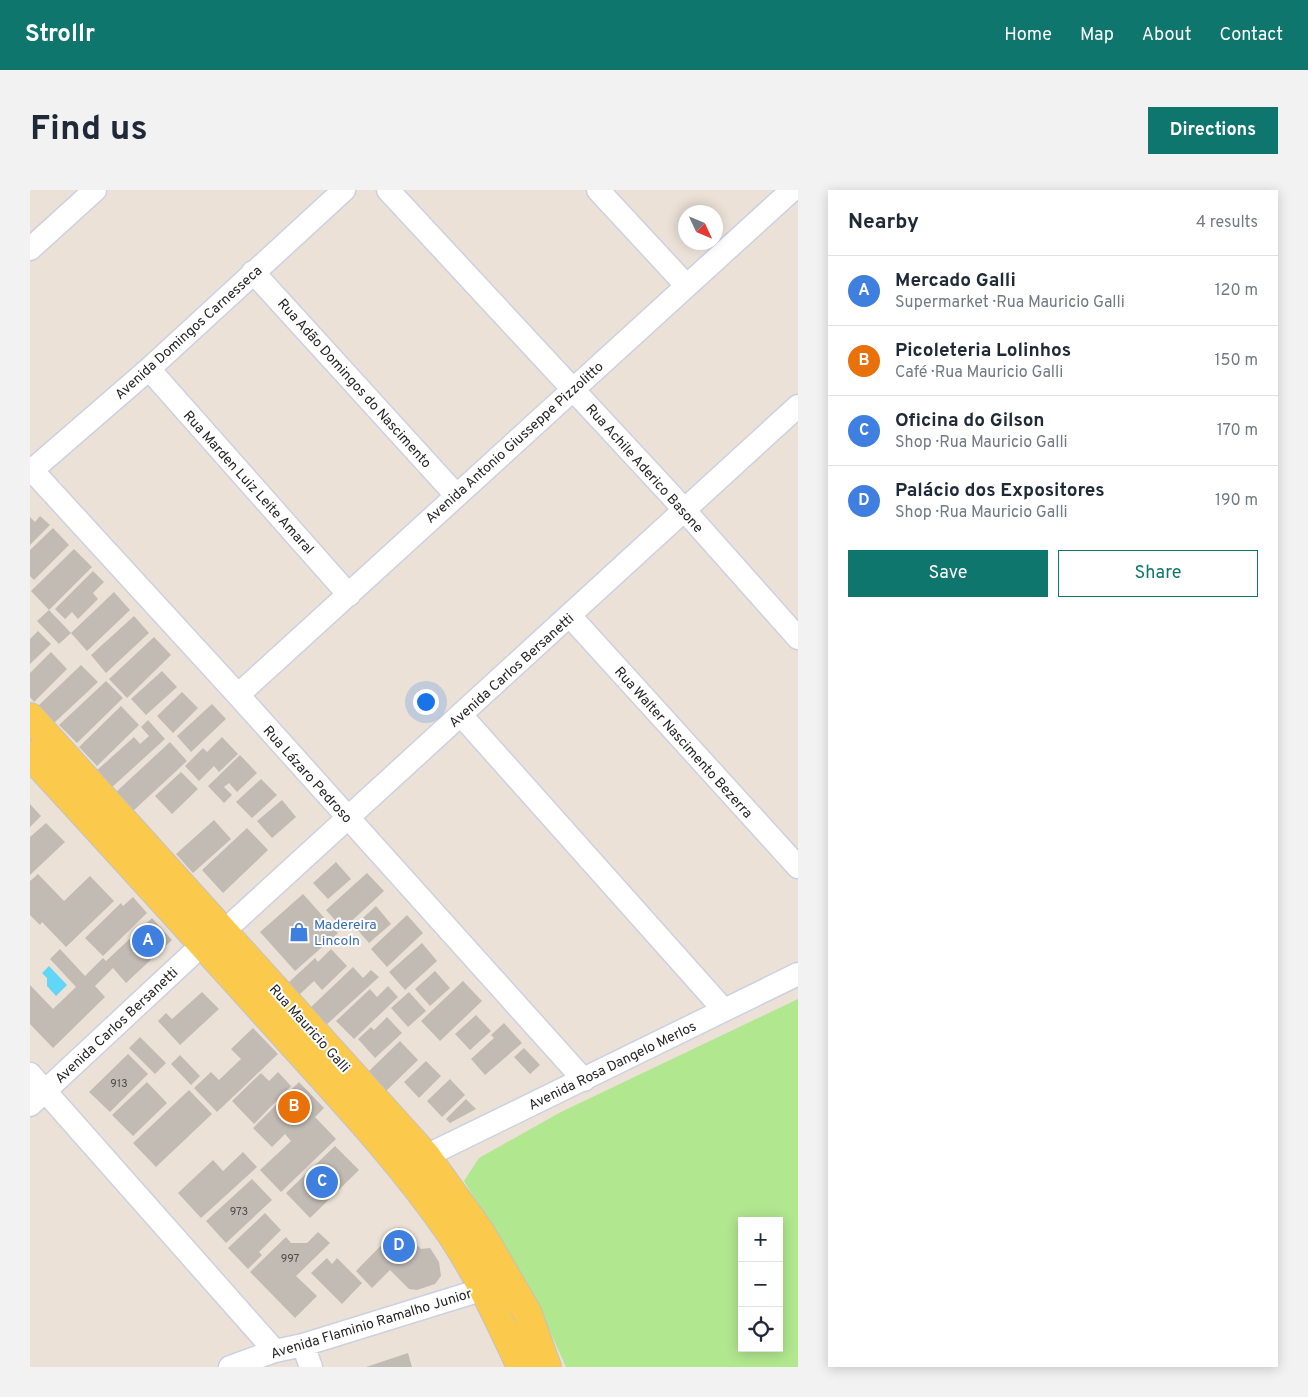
<!DOCTYPE html>
<meta charset="utf-8">
<style>
body{margin:0;font-family:Overpass,sans-serif;background:#f2f2f3;color:#1f2937}
.controls{position:absolute;right:15px;bottom:15px;display:grid;overflow:hidden;border-radius:0px;box-shadow:0 2px 12px #0003}
.controls button{width:45px;height:45px;display:grid;place-items:center;padding:0;border:0;border-bottom:1px solid #e0e1e3;background:#fff;color:#1f2937;font:25px sans-serif}
.compass{position:absolute;left:648px;top:15px;width:45px;height:45px;border-radius:50%;background:#fff;box-shadow:0 2px 12px #0003;rotate:134deg}
.you{position:absolute;left:395px;top:511px;width:18px;height:18px;margin:-12px;border:4px solid #fff;border-radius:50%;background:#1a73e8;box-shadow:0 0 0 8px #1a73e833}
.badge{display:grid;place-items:center;width:32px;height:32px;border-radius:50%;background:#0f766e;color:#fff;font-size:16px;font-weight:700}
.pin{position:absolute;translate:-50% -50%;border:2px solid #fff;box-shadow:0 1px 5px #0006}
.list{margin:0;padding:0;list-style:none}
h2{display:flex;justify-content:space-between;align-items:center;height:65px;margin:0;padding:0 20px;font-size:21px}
h2 small{font-size:16px;font-weight:400;color:#747a83}
.list li{display:grid;grid-template-columns:32px 1fr auto;gap:15px;align-items:center;box-sizing:border-box;height:70px;padding:0 20px;border-top:1px solid #e0e1e3}
.list b{display:block;font-size:19px;white-space:nowrap}
.list p{margin:0;font-size:16px;white-space:nowrap;color:#747a83}
.list em{font-size:16px;font-style:normal;color:#747a83}
.actions{display:flex;gap:10px;padding:15px 20px}
.actions a{flex:1;padding:11px 0;border:1px solid #0f766e;border-radius:0px;text-align:center;font-size:18px;color:#0f766e}
.actions .main{background:#0f766e;color:#fff}
.icon{flex:none;width:28px;height:28px;fill:none;stroke:currentColor;stroke-width:2;stroke-linecap:round;stroke-linejoin:round}
.map{position:relative;flex:none;width:768px;height:1177px;overflow:hidden;border-radius:0px}
header{display:flex;align-items:center;gap:30px;box-sizing:border-box;height:70px;padding:0 25px;background:#0f766e;color:#fff}
header strong{font-size:24px}
nav{display:flex;gap:28px;margin-inline-start:auto;font-size:18px}
.intro{display:flex;align-items:center;justify-content:space-between;box-sizing:border-box;height:120px;padding:0 30px}
h1{margin:0;font-size:35px}
.button{padding:12px 22px;border-radius:0px;background:#0f766e;color:#fff;font-size:18px;font-weight:700}
main{display:flex;gap:30px;padding:0 30px}
aside{flex:1;background:#fff;border-radius:0px;box-shadow:0 2px 12px #0003}
.map>svg:first-child{display:block}
</style>
<header>
<strong>Strollr</strong>
<nav><a>Home</a><a>Map</a><a>About</a><a>Contact</a></nav>
</header>
<div class="intro"><h1>Find us</h1><a class="button">Directions</a></div>
<main>
<div class="map">
<svg width="768" height="1177" viewBox="0 0 768 1177">
<rect width="100%" height="100%" fill="#ebe1d7"/>
<!-- green -->
<path fill="#b1e78e" fill-rule="evenodd" d="M768,809V1177H536L504,1106L434,991L449,968L531,922ZM712,1031H749V1158H712Z"/>
<!-- water -->
<path fill="#60d7f7" d="M19,776L37,795L26,806L17,796V788L12,783Z"/>
<!-- building -->
<path fill="#c2bbb4" d="M10,326L20,335L0,355V327L5,332Z
M23,338L39,355L4,390L0,386V360Z
M44,359L62,377L19,420L1,401Z
M63,381L74,392L63,403L68,409L48,429L42,422L35,429L25,419Z
M84,402L100,420L57,461L41,443Z
M19,420L41,443L29,454L7,431Z
M104,426L119,443L76,483L61,465Z
M8,441L21,454L0,474V449Z
M124,447L141,465L97,508L79,489Z
M21,462L37,479L4,512L0,507V483Z
M51,475L68,492L24,533L8,516Z
M132,481L147,497L116,525L101,509Z
M76,491L93,508L47,553L29,535Z
M152,502L168,518L143,543L127,526Z
M182,514L196,529L161,562L147,546Z
M91,516L109,535L67,576L49,557Z
M118,530L135,549L80,599L65,582L104,547L110,554L119,546L111,537Z
M192,547L208,564L189,582L184,576L169,591L155,576L173,558L177,562Z
M140,552L157,571L103,621L86,602Z
M210,565L227,583L207,602L199,593L194,597L202,605L194,613L178,596Z
M151,582L168,599L142,624L125,606Z
M231,589L247,605L222,628L206,612Z
M252,610L266,627L242,648L227,631Z
M0,614L11,626L0,637Z
M184,630L201,649L163,683L146,664Z
M16,633L35,652L0,685V647Z
M217,638L238,660L193,703L172,680Z
M306,672L321,689L298,709L283,693Z
M337,683L354,701L313,739L296,720Z
M8,684L34,711L60,686L84,711L36,757L12,732L10,735L0,725V691Z
M273,704L308,743L265,781L230,742Z
M103,707L117,723L73,766L55,748L91,713L93,716Z
M346,716L361,734L339,753L324,736Z
M377,725L393,743L357,777L341,759Z
M122,728L142,750L96,793L83,778L65,796L75,807L23,858L0,834V795L23,819L46,797L20,769L30,759L55,786L73,768L76,771Z
M392,753L407,771L375,800L359,782Z
M301,759L317,776L292,800L284,791L269,805L258,793L285,768L288,772Z
M323,777L333,788L341,780L349,787L295,836L279,819Z
M405,781L420,798L400,816L385,799Z
M433,791L452,811L410,851L391,831Z
M358,796L368,807L324,849L306,831L340,799L347,807Z
M172,802L189,819L150,855L128,831L136,823L142,829Z
M379,802L396,821L378,837L361,818Z
M446,825L461,841L440,860L425,844Z
M357,827L372,843L345,868L328,849L341,837L344,840Z
M474,833L492,853L455,885L441,869L464,848L461,845Z
M223,838L248,864L187,922L164,898L181,882L189,890L211,869L201,859Z
M110,847L136,873L125,884L99,858Z
M370,851L388,870L356,901L338,882Z
M494,858L510,875L500,884L484,867Z
M98,864L118,884L80,922L59,902Z
M150,865L170,886L161,895L141,874Z
M396,871L411,886L389,908L374,892Z
M248,882L261,896L224,934L202,911L231,883L239,891Z
M420,889L435,905L412,927L397,911Z
M117,892L137,913L103,946L82,925Z
M269,892L294,918L285,927L306,949L251,1002L230,980L261,951L255,944L242,957L223,938Z
M159,900L182,924L126,977L103,953Z
M436,909L446,919L420,933L416,929Z
M305,956L329,980L280,1028L256,1003Z
M213,962L227,977L171,1028L148,1003L183,970L193,981Z
M222,989L242,1010L196,1053L176,1031Z
M235,1023L251,1040L229,1062L232,1065L218,1079L198,1058Z
M369,1037L391,1059L400,1058L409,1072L411,1086L405,1094L387,1100L379,1099L360,1080L342,1098L326,1081Z
M288,1042L300,1053L266,1086L287,1106L265,1128L220,1082L256,1047L261,1053H277Z
M297,1068L302,1074L307,1068L332,1093L312,1114L281,1083Z
M378,1163L382,1177H336Z"/>
<g fill="none" stroke-linecap="round" stroke-linejoin="round">
<defs>
<path id="minor" d="M358,0L640,304L768,448
M568,0L656,95
M0,59L65,0
M223,82L426,305
M119,179L319,405
M0,278L208,505L554,890
M0,282L119,179L314,0
M540,426L768,677
M208,505L762,0
M431,525L694,820
M193,742L768,216
M0,884L245,1161
M0,915L173,754
M396,966L768,784
M273,1155L281,1177
M200,1177L245,1161L273,1155L454,1099"/>
<path id="primary" d="M0,527L396,966L451,1043L497,1122L517,1177
M0,565C86,659 171,752 256,847C313,910 372,973 421,1044C449,1086 470,1132 491,1177"/>
</defs>
<!-- minor casing -->
<use href="#minor" stroke="#ccd1e2" stroke-width="25"/>
<!-- primary casing -->
<use href="#primary" stroke="#c3c3c3" stroke-width="30"/>
<!-- minor -->
<use href="#minor" stroke="#fff" stroke-width="22"/>
<!-- primary -->
<use href="#primary" stroke="#fbc94c" stroke-width="28"/>
</g>
<!-- icons -->
<defs>
<symbol id="shop-bare" viewBox="-9 -9 18 18"><path d="M-5-2.5h2.3a2.7 3.5 0 0 1 5.4 0H5L5.5 6h-11ZM-1.5-2.5h3a1.5 2.3 0 0 0-3 0Z" fill="#3f7fe0" stroke="#fff" stroke-width="2.5" paint-order="stroke"/></symbol>
</defs>
<g fill-rule="evenodd">
<use href="#shop-bare" x="255" y="728" width="28" height="28"/>
</g>
<g text-anchor="middle" stroke-width="4" stroke-linejoin="round" paint-order="stroke">
<!-- number labels -->
<g font-size="11" fill="#4e4c4a">
<text x="89" y="897">913</text>
<text x="209" y="1025">973</text>
<text x="260" y="1072">997</text>
</g>
<!-- street labels -->
<g font-size="14" fill="#272727" stroke="#fff">
<text transform="translate(158 142) rotate(-42)" y="5">Avenida Domingos Carnesseca</text>
<text transform="translate(325 193) rotate(48)" y="5">Rua Adão Domingos do Nascimento</text>
<text transform="translate(484 252) rotate(-42)" y="5">Avenida Antonio Giusseppe Pizzolitto</text>
<text transform="translate(615 278) rotate(48)" y="5">Rua Achile Aderico Basone</text>
<text transform="translate(219 292) rotate(48)" y="5">Rua Marden Luiz Leite Amaral</text>
<text transform="translate(481 480) rotate(-42)" y="5">Avenida Carlos Bersanetti</text>
<text transform="translate(654 552) rotate(48)" y="5">Rua Walter Nascimento Bezerra</text>
<text transform="translate(278 584) rotate(48)" y="5">Rua Lázaro Pedroso</text>
<text transform="translate(86 835) rotate(-43)" y="5">Avenida Carlos Bersanetti</text>
<text transform="translate(280 838) rotate(48)" y="5">Rua Mauricio Galli</text>
<text transform="translate(582 875) rotate(-26)" y="5">Avenida Rosa Dangelo Merlos</text>
<text transform="translate(341 1133) rotate(-17)" y="5">Avenida Flaminio Ramalho Junior</text>
</g>
<!-- shop labels -->
<g font-size="14" fill="#366cbe" stroke="#fff" text-anchor="start">
<text x="284" y="739">Madereira<tspan x="284" dy="16">Lincoln</tspan></text>
</g>
</g>
</svg>
<div class="controls">
<button>+</button>
<button>−</button>
<button><svg class="icon" aria-label="locate" viewBox="0 0 24 24"><circle cx="12" cy="12" r="6"/><path d="M12 2v4M12 18v4M2 12h4M18 12h4"/></svg></button>
</div>
<svg class="compass" viewBox="-18 -18 36 36"><path d="M0-13l5 13h-10z" fill="#e53935"/><path d="M0 13l5-13h-10z" fill="#747a83"/></svg>
<div class="you"></div>
<div class="pin badge" style="left:118px;top:751px;background:#3f7fe0">A</div>
<div class="pin badge" style="left:264px;top:917px;background:#e8710a">B</div>
<div class="pin badge" style="left:292px;top:992px;background:#3f7fe0">C</div>
<div class="pin badge" style="left:369px;top:1056px;background:#3f7fe0">D</div>
</div>
<aside>
<h2>Nearby<small>4 results</small></h2>
<ul class="list">
<li><span class="badge" style="background:#3f7fe0">A</span><div><b>Mercado Galli</b><p>Supermarket · Rua Mauricio Galli</p></div><em>120 m</em></li>
<li><span class="badge" style="background:#e8710a">B</span><div><b>Picoleteria Lolinhos</b><p>Café · Rua Mauricio Galli</p></div><em>150 m</em></li>
<li><span class="badge" style="background:#3f7fe0">C</span><div><b>Oficina do Gilson</b><p>Shop · Rua Mauricio Galli</p></div><em>170 m</em></li>
<li><span class="badge" style="background:#3f7fe0">D</span><div><b>Palácio dos Expositores</b><p>Shop · Rua Mauricio Galli</p></div><em>190 m</em></li>
</ul>
<div class="actions"><a class="main">Save</a><a>Share</a></div>
</aside>
</main>
